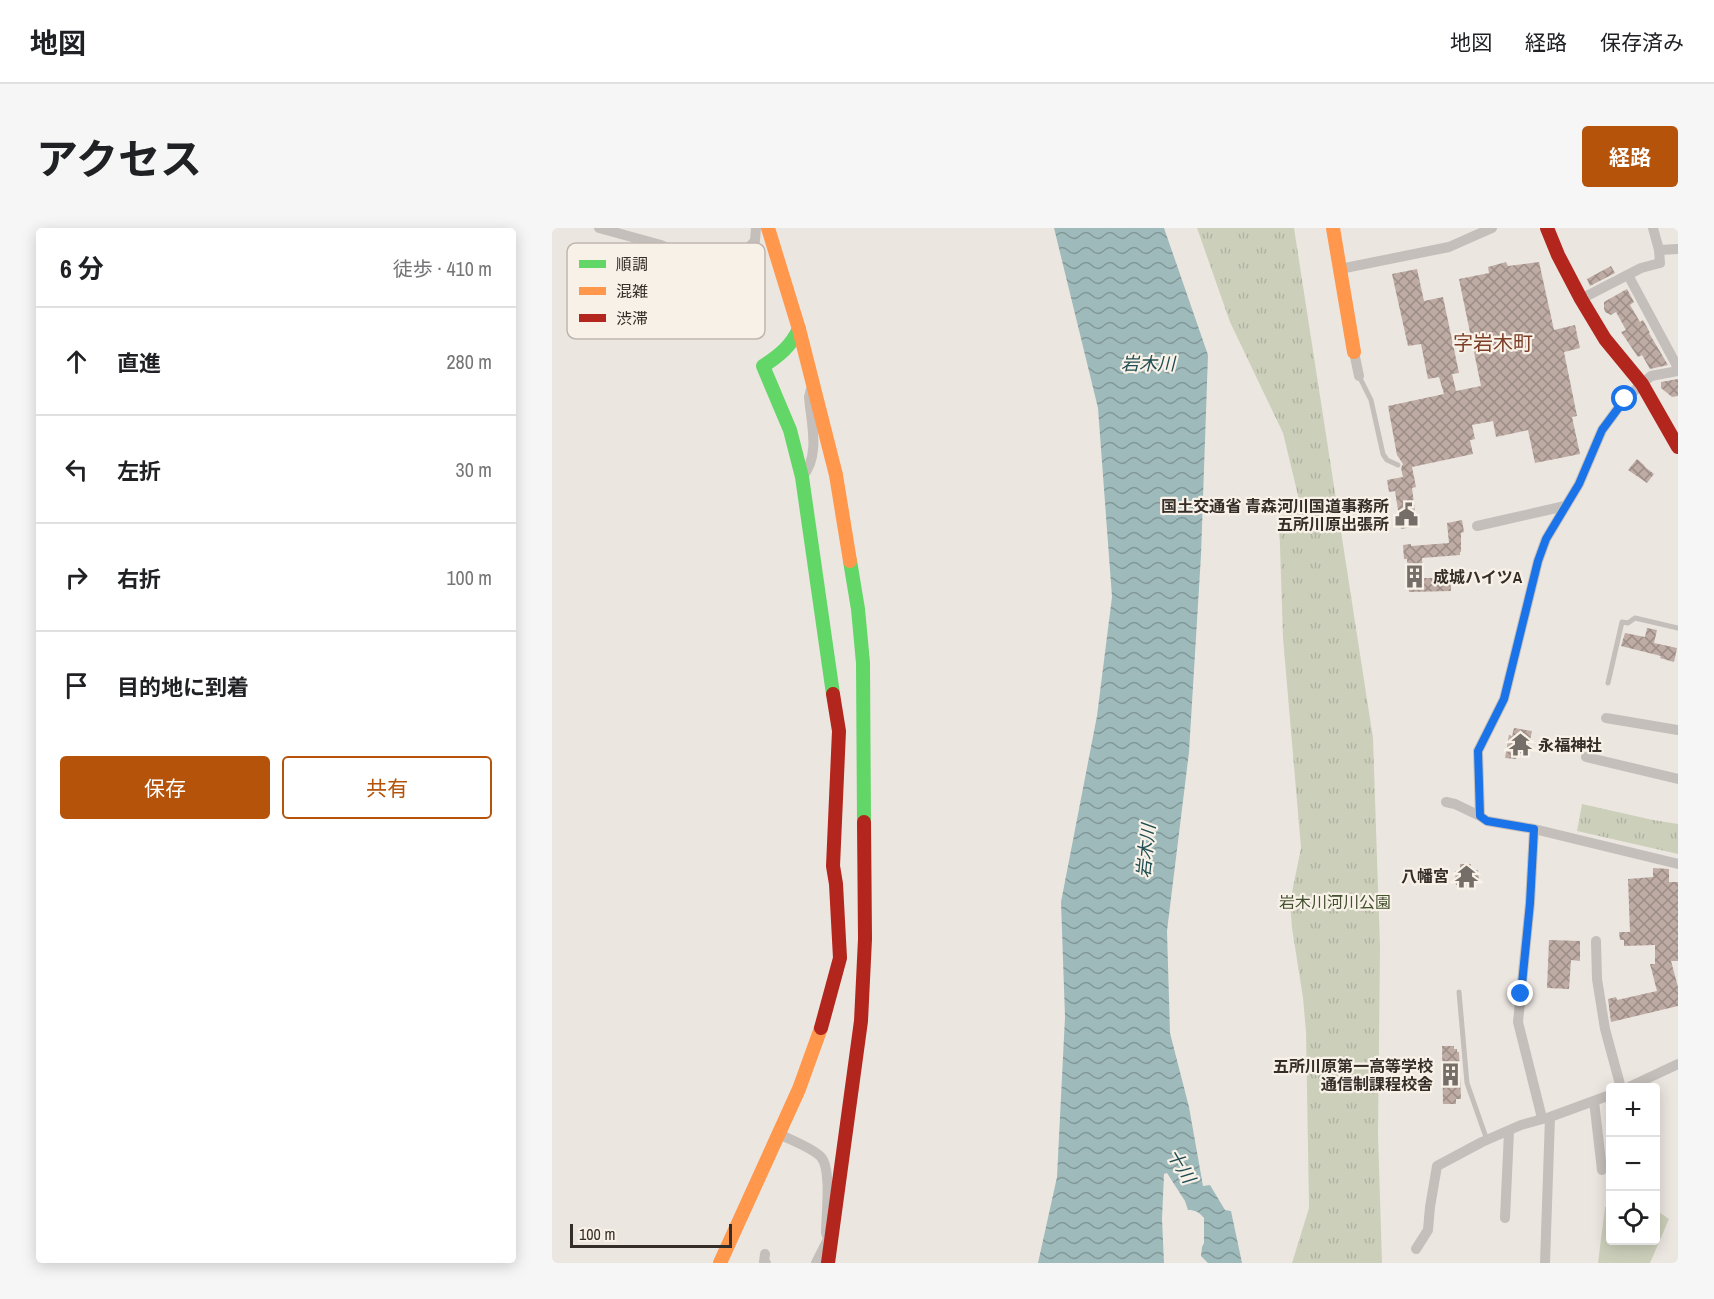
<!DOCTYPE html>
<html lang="ja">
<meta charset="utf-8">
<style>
body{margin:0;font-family:"Archivo Narrow","Noto Sans JP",sans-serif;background:#f6f6f6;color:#202124}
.controls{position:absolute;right:18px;bottom:18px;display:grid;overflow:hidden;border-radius:6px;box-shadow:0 3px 15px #0003}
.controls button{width:54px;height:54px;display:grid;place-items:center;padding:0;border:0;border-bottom:2px solid #e0e0e0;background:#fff;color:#202124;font:30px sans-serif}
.scale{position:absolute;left:18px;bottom:15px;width:162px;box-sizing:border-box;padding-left:6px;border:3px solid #352d28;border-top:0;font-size:16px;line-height:21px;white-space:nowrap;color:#352d28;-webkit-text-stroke:4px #f8f1e8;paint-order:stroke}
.stop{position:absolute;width:18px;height:18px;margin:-14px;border:4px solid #1a73e8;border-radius:50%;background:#fff}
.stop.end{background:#1a73e8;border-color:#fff;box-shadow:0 2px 6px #0008}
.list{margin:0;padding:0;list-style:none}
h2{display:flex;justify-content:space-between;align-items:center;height:78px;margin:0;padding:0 24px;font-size:26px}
h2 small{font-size:20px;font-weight:400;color:#757577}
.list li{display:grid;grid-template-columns:39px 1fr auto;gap:18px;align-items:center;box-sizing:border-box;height:108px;padding:0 24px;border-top:2px solid #e0e0e0}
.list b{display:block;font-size:22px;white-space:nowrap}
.list em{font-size:20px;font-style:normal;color:#757577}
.actions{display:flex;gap:12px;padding:18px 24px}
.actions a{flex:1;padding:14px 0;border:2px solid #b45309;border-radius:6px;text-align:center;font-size:21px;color:#b45309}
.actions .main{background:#b45309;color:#fff}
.icon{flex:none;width:33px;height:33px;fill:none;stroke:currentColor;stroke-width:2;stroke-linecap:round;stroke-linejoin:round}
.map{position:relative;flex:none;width:1126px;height:1035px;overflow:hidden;border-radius:6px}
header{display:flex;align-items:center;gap:36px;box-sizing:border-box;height:84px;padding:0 30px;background:#fff;border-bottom:2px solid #e0e0e0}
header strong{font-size:28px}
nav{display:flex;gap:33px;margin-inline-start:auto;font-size:21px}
.intro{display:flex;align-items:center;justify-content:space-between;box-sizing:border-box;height:144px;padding:0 36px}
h1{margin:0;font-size:42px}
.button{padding:15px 27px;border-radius:6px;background:#b45309;color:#fff;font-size:21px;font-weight:700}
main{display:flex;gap:36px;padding:0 36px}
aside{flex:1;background:#fff;border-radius:6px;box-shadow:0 3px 15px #0003}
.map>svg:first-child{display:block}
</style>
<header>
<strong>地図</strong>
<nav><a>地図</a><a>経路</a><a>保存済み</a></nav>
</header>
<div class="intro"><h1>アクセス</h1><a class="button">経路</a></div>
<main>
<aside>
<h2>6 分<small>徒歩 · 410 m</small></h2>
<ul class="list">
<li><svg class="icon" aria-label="ahead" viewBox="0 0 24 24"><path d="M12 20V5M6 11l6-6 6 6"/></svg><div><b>直進</b></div><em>280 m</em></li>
<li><svg class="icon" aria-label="left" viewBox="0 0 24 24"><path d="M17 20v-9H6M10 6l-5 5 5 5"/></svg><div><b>左折</b></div><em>30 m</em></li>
<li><svg class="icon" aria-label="right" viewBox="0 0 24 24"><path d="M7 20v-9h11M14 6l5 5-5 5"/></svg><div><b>右折</b></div><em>100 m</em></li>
<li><svg class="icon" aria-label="arrive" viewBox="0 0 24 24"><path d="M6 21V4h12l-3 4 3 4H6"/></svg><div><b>目的地に到着</b></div></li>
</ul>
<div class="actions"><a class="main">保存</a><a>共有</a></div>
</aside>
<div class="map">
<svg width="1126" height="1035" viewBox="0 0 1126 1035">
<defs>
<pattern id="park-tufts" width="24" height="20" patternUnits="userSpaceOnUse" patternTransform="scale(1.5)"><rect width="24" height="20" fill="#ccd0bb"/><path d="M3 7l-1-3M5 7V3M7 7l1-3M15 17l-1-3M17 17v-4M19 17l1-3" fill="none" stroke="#b0b3a1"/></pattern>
<pattern id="water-waves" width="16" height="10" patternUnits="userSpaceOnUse" patternTransform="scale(1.5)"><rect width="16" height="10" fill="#9fbabb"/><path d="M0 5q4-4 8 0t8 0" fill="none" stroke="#829898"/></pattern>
<pattern id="building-cross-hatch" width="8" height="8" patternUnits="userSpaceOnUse" patternTransform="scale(1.5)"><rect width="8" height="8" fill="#beaca4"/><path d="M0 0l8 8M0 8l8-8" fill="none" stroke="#9b8c86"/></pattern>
</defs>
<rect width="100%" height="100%" fill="#ece6e0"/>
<!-- green -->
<path fill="#ccd0bb" d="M1053,979H1058V1012H1104V982L1117,991L1098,1035H1046Z"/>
<!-- park -->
<path fill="url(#park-tufts)" d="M645,0H742L821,510L828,719L826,907L830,1035H740L757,980L754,804L751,770L740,700L738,674L749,620L731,410L727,288L750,284L731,205L678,94Z
M1030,576L1101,592L1126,596V626L1025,603Z"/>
<!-- water -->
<path fill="url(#water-waves)" d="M502,0H612L656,127L649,327L637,524L615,703L618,805L637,879L651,958L658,957L673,982L679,983L690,1035H656L649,1028L650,1019L652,1015V990C647,984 643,982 636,982L633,973L615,945L612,946L610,991L612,1035H486L505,949L513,789L509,674L545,488L560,369L546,180Z"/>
<!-- building -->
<path fill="url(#building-cross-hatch)" d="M954,34L956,38L987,34L1002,102L1023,97L1028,120L1012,124L1025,188L1020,189L1028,226L983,235L976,202L944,209L941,193L920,197L923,211L918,212L921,226L860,239L864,259L860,260L865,298L849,301L843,263L837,264L835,252L851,249L849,240L851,236L845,227L836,178L892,166L887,149L876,151L869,116L856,118L840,46L865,41L872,73L891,69L907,145L900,146L904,163L929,158L907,51L937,45L936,39Z
M1059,38L1063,45L1038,58L1035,51Z
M1075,61L1082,74L1078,77L1088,94L1091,92L1098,105H1097L1116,137L1098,141L1090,127L1086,129L1069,104L1074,102L1064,84L1059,87L1053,84L1052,80V74Z
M1126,151V168L1120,169L1109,160V154Z
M1085,231L1092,237L1093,239L1102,246L1095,255L1076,242Z
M910,292L912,304L909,305V324H908V327L870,330L871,350H889V347L898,348L899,363L857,364L855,331H852L851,317L859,316V318L897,315L895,295Z
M1095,400L1105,402L1102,415L1125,420L1122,434L1108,430L1109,428L1069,418L1073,405L1093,409Z
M962,500L980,503L975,526L965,525L964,531L953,530L957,507L960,508Z
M908,636H919V642H926L927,653L919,654L920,656L904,657L903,643H908Z
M1101,640L1117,641V654H1126V733H1119L1126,759V778L1059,794L1056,771L1064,769L1065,772L1105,763L1098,736H1103V717L1072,718V712H1068L1067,704H1078L1076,651L1101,649Z
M997,712L1028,713V733L1019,732L1017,761L995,760Z
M890,818H902V821H905V824H907L909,871H904V876H891Z"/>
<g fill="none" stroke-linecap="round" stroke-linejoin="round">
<!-- lane -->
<path stroke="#c4bfba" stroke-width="5" d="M807,148L819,172L831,226L835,232L846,237
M1056,455L1070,394L1076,395L1083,390L1126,400
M907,764L915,855L935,912"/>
<!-- street -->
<path stroke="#c4bfba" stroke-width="10" d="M47,0L109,17L141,32L154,36L181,29L193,23L203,13L204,0
M1107,22L1126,21
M788,41L897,19L940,0
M1076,47L1126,140
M1029,71L1089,40L1108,35L1107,22L1101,0
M802,124L807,148
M1126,143L1099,148L1073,171L1050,202L1027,256L994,311L986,333L952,471L926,523L928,588L935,593L982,601L1126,636
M250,249C269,229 259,194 257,169L259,161
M925,298L1013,278
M1054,490L1126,502
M1034,529L1126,551
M894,574L903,576L928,588
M982,601L978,675L966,794L990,890
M1044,713L1045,751L1053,801L1069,860
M1075,860L1126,836
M1042,873L1050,942
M227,906C239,912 261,920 269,929C280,942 274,988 274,1005L275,1008
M953,990L957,903
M864,1021L876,1002L878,979L885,938L930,914L969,897L998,889L1058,867
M213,1026L212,1034L214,1035
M264,1035L275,1013
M993,1035L998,889"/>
<!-- fast -->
<path stroke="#63d668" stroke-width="14" d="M247,101C239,118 227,128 211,138L238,202L250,249L281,466
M298,333L306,381L311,435L312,594"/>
<!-- slow -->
<path stroke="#ff974d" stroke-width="14" d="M216,0L247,101L284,247L298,333
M781,0L802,124
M168,1035L247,861L269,800"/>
<!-- jam -->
<path stroke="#b3261e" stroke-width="14" d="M995,0L1006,27L1029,71L1053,111L1090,156L1126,219
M269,800L288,730L284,656L281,638L287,503L281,466
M276,1035L309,793L313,711L312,594"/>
</g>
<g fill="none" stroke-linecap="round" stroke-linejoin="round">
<!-- route -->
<path stroke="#1a73e8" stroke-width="8" d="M969,766L978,675L982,601L935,593L928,588L926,523L952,471L986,333L994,311L1027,256L1050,202L1073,171"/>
</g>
<!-- icons -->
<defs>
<symbol id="civic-bare" viewBox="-9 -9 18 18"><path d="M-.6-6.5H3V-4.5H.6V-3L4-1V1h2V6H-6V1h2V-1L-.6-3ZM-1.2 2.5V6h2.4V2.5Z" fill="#756e68" stroke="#f8f1e8" stroke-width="2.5" paint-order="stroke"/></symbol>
<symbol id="building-bare" viewBox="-9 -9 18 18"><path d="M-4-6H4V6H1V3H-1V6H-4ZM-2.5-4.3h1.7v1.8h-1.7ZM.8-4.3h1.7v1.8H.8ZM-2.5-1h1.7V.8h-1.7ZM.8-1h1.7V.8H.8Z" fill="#756e68" stroke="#f8f1e8" stroke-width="2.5" paint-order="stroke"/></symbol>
<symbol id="temple-bare" viewBox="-9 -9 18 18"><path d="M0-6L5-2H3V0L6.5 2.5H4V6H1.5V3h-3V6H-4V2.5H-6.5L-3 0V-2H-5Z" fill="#756e68" stroke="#f8f1e8" stroke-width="2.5" paint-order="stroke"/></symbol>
</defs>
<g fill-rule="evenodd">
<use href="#civic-bare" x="838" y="270" width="33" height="33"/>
<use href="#building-bare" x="846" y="332" width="33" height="33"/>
<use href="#temple-bare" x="952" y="500" width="33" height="33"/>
<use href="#temple-bare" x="898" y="632" width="33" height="33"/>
<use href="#building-bare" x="882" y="830" width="33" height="33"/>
</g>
<g text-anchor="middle" stroke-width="4.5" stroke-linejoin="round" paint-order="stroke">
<!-- poi labels -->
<g font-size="16" font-weight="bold" fill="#352d28" stroke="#f8f1e8" text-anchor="end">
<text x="837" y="284">国土交通省 青森河川国道事務所<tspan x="837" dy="18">五所川原出張所</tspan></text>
<text x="881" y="355" text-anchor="start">成城ハイツA</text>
<text x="986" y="523" text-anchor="start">永福神社</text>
<text x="897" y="654">八幡宮</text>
<text x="881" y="844">五所川原第一高等学校<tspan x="881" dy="18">通信制課程校舎</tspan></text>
</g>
<!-- park labels -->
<g font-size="16" fill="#43512e" stroke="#f8f1e8">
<text x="783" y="680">岩木川河川公園</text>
</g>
<!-- water labels -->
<g font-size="18" font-style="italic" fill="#214e53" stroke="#f8f1e8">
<text x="596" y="142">岩木川</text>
<text transform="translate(594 623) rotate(-84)" y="6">岩木川</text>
<text transform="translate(629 938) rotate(59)" y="6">十川</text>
</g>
<!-- quarter labels -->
<g font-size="20" fill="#7d3f28" stroke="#f8f1e8">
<text x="941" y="122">字岩木町</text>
</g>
</g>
<!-- legend -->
<rect x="15" y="15" width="198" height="96" rx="9" fill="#f8f1e8" stroke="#beb6ae" stroke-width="1.5"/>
<rect x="27" y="32" width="27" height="8" fill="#63d668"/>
<rect x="27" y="59" width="27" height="8" fill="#ff974d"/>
<rect x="27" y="86" width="27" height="8" fill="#b3261e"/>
<g font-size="16" fill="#352d28">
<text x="64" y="42">順調</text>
<text x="64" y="69">混雑</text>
<text x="64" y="96">渋滞</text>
</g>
</svg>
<div class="controls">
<button>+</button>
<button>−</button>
<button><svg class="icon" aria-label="locate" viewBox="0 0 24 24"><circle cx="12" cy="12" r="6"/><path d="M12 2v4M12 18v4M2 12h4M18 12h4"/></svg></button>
</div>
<div class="scale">100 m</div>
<div class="stop" style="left:1073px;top:171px"></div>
<div class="stop end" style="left:969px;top:766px"></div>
</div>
</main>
